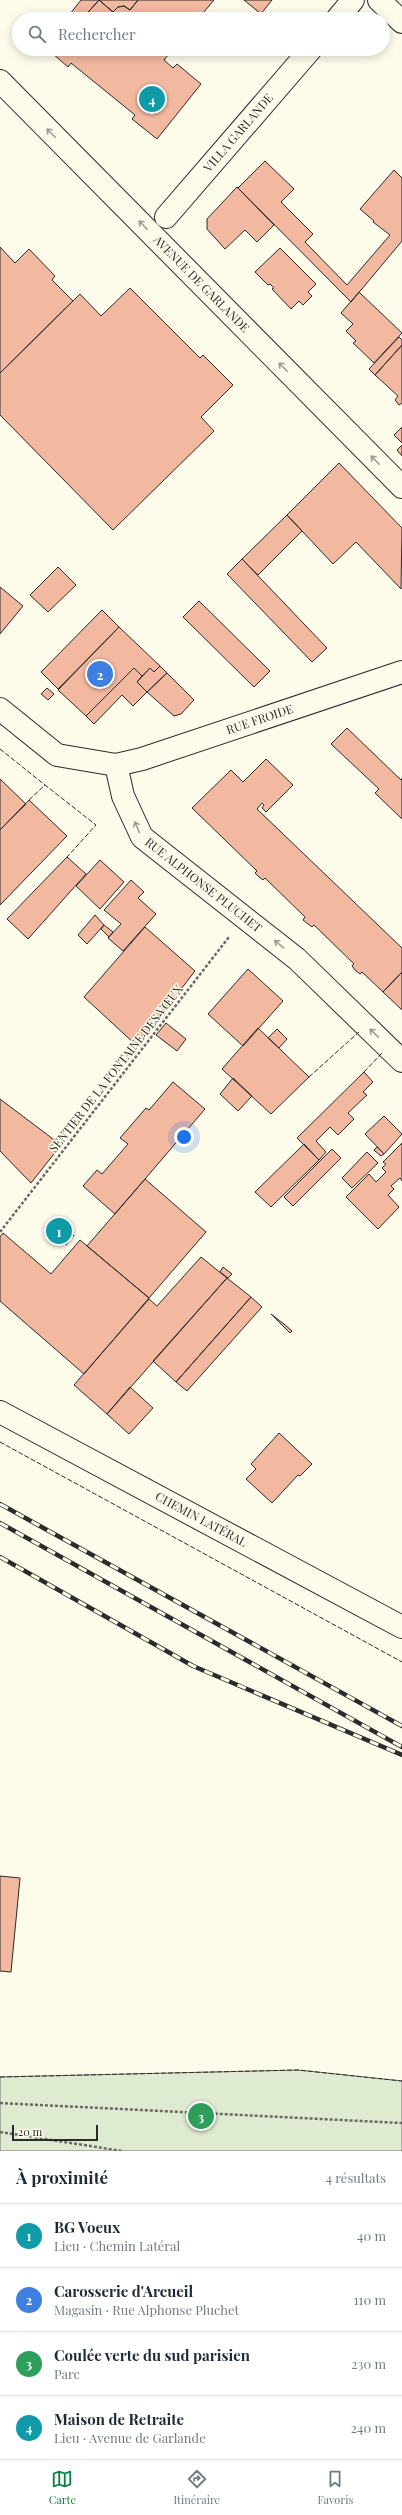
<!DOCTYPE html>
<html lang="fr">
<meta charset="utf-8">
<style>
body{margin:0;font-family:"Playfair Display",serif;background:#f2f2f3;color:#1f2937}
.scale{position:absolute;left:12px;bottom:10px;width:86px;box-sizing:border-box;padding-left:4px;border:2px solid #2b2b2b;border-top:0;font-size:11px;line-height:14px;white-space:nowrap;color:#2b2b2b;-webkit-text-stroke:3px #fdfbea;paint-order:stroke}
.you{position:absolute;left:184px;top:1137px;width:14px;height:14px;margin:-10px;border:3px solid #fff;border-radius:50%;background:#1a73e8;box-shadow:0 0 0 6px #1a73e833}
.badge{display:grid;place-items:center;width:26px;height:26px;border-radius:50%;background:#0b8043;color:#fff;font-size:13px;font-weight:700}
.pin{position:absolute;translate:-50% -50%;border:2px solid #fff;box-shadow:0 1px 4px #0006}
.list{margin:0;padding:0;list-style:none}
h2{display:flex;justify-content:space-between;align-items:center;height:52px;margin:0;padding:0 16px;font-size:17px}
h2 small{font-size:13px;font-weight:400;color:#747a83}
.list li{display:grid;grid-template-columns:26px 1fr auto;gap:12px;align-items:center;box-sizing:border-box;height:64px;padding:0 16px;border-top:1px solid #e0e1e3}
.list b{display:block;font-size:15px;white-space:nowrap}
.list p{margin:0;font-size:13px;white-space:nowrap;color:#747a83}
.list em{font-size:13px;font-style:normal;color:#747a83}
.icon{flex:none;width:22px;height:22px;fill:none;stroke:currentColor;stroke-width:2;stroke-linecap:round;stroke-linejoin:round}
.map{position:relative;flex:none;width:402px;height:2151px;overflow:hidden}
.search{position:absolute;background:#fff;box-shadow:0 2px 10px #0003;left:12px;right:12px;top:12px;height:44px;display:flex;align-items:center;gap:10px;box-sizing:border-box;padding:0 14px;border-radius:22px;color:#747a83;font-size:15px}
.sheet{height:308px;background:#fff}
nav{display:flex;justify-content:space-around;align-items:center;box-sizing:border-box;height:56px;border-top:1px solid #e0e1e3;background:#fff;font-size:11px;color:#747a83}
nav a{display:grid;justify-items:center;gap:2px}
nav .on{color:#0b8043}
.map>svg:first-child{display:block}
</style>
<div class="map">
<svg width="402" height="2151" viewBox="0 0 402 2151">
<rect width="100%" height="100%" fill="#fdfbea"/>
<!-- green -->
<path fill="#deebd1" stroke="#74746e" d="M298,2070L402,2081V2151H0V2077Z"/>
<!-- building -->
<path fill="#f2b8a0" stroke="#2b2b2b" d="M81,0H99L82,19H66Z
M99,0H138L130,10L124,6L118,7L113,12Z
M99,0L113,12L118,7L124,6L130,10L138,0H214L198,19H82Z
M244,0H272L261,14Z
M46,49H57L53,54Z
M57,49H173L164,60L173,68L177,64L201,84L157,139L132,119L135,115L71,63L68,67L53,54Z
M265,161L294,189L281,202L313,234L305,242L347,285L390,235L373,222L374,221L360,209L394,170L402,178V241L351,302L238,188Z
M237,187L274,225L257,242L245,230L225,249L207,229V219Z
M0,247L15,263L29,249L55,276L52,280L73,301L0,373Z
M280,248L316,284L308,292L312,296L303,305L299,301L291,309L272,289L274,288L270,284L268,285L255,272Z
M130,288L200,358L203,355L233,385L201,417L214,431L113,530L0,415V373L80,294L101,316Z
M359,292L402,333L374,363L353,343L356,341L346,331L353,324L341,313Z
M399,337L402,340V345L375,375L369,369Z
M402,345V403L399,405L395,400L398,396L375,375Z
M402,427V443L394,435Z
M402,445V456L397,450Z
M339,463L402,528L401,589L356,542L333,564L287,515Z
M287,515L302,531L258,575L242,559Z
M242,559L327,648L312,662L227,574Z
M58,567L76,585L48,612L30,595Z
M0,587L23,606L0,634Z
M199,601L270,671L254,687L183,617Z
M102,610L119,627L58,689L41,672Z
M119,627L160,666L154,672L150,668L142,676L134,668L86,716L58,690Z
M160,666L167,673L147,692L137,682L150,668L154,672Z
M134,668L142,676L137,682L147,692L133,706L122,695L94,724L86,716Z
M167,673L194,700L181,714L174,716L147,692Z
M47,688L54,694L48,700L41,694Z
M347,728L401,780L402,778V819L375,793L379,789L331,744Z
M266,759L293,785L266,812L262,808L264,805L262,803L257,809L402,948V972L383,992L362,972L360,974L356,971L352,966L354,964L314,925L312,927L303,920L305,917L265,878L263,880L259,877L255,873L257,871L192,808L231,770L243,782Z
M0,779L26,804L0,830Z
M29,800L67,836L0,905V830Z
M67,857L86,874L28,939L7,919Z
M100,860L124,882L100,909L76,886Z
M131,880L144,892L138,898L156,914L123,951L108,938L121,924L104,910Z
M95,915L104,925L87,944L78,935Z
M104,925L113,932L109,937L101,929Z
M145,927L195,971L137,1046L84,997Z
M248,969L283,1001L243,1046L208,1014Z
M402,972V1010L383,992Z
M166,1023L186,1039L177,1051L156,1035Z
M258,1028L309,1077L271,1114L222,1069Z
M277,1029L287,1039L279,1048L268,1038Z
M364,1072L373,1082L363,1092L367,1095L348,1113L354,1119L338,1135L330,1127L316,1141L326,1152L319,1160L297,1138Z
M233,1078L252,1096L238,1111L220,1094Z
M173,1082L205,1109L115,1214L83,1186L97,1170L102,1174L128,1144L120,1138L146,1108L149,1110Z
M0,1099L61,1145L31,1183L0,1151Z
M384,1116L402,1134L384,1154L365,1134Z
M402,1143V1181L400,1178L391,1186L394,1189L388,1195L399,1207L378,1229L346,1197L369,1174L376,1182L386,1172L382,1168L386,1164L383,1162Z
M304,1144L319,1160L271,1207L255,1192Z
M377,1147L384,1154L381,1156L374,1150Z
M332,1149L341,1158L293,1206L284,1197Z
M367,1152L378,1163L352,1188L342,1178Z
M145,1179L206,1232L149,1298L87,1246Z
M53,1218L74,1235L66,1245L45,1227Z
M3,1233L51,1274L80,1240L149,1298L84,1374L0,1301V1237Z
M201,1257L227,1278L107,1414L74,1385L149,1299L157,1306Z
M223,1267L232,1274L228,1278L220,1272Z
M227,1278L251,1297L176,1382L153,1361Z
M251,1297L262,1307L187,1391L176,1382Z
M271,1314L284,1324L292,1331L290,1333Z
M130,1387L153,1408L129,1434L107,1414Z
M279,1433L312,1464L300,1476L298,1475L272,1503L246,1479L256,1469L251,1464Z
M0,1876L20,1878L11,1972L0,1971Z"/>
<g fill="none" stroke-linecap="round" stroke-linejoin="round">
<defs>
<g id="minor">
<path d="M379,0L402,22"/>
<path d="M337,19L353,0"/>
<path id="s1" d="M0,81L402,487"/>
<path id="s2" d="M166,217L311,49"/>
<path id="s3" d="M0,709L57,755L116,765L142,759L402,672"/>
<path id="s4" d="M116,765L123,796L142,837L297,959L402,1061"/>
<path id="s5" d="M0,1412L402,1627"/>
</g>
</defs>
<!-- minor casing -->
<use href="#minor" stroke="#2b2b2b" stroke-width="24"/>
<!-- path -->
<path stroke="#6a6964" stroke-width="2.5" stroke-dasharray="3 2" stroke-linecap="butt" d="M0,1232L229,937
M0,2103L402,2123
M0,2132L122,2151"/>
<!-- minor -->
<use href="#minor" stroke="#fdfbea" stroke-width="22"/>
<defs>
<path id="rail" d="M0,1504L402,1726
M0,1523L402,1747
M0,1557L193,1666L402,1755"/>
</defs>
<!-- rail casing -->
<use href="#rail" stroke="#2b2b2b" stroke-width="4.5"/>
<!-- rail -->
<use href="#rail" stroke="#fdfbea" stroke-width="3" stroke-dasharray="9" stroke-linecap="butt"/>
<!-- fence -->
<path stroke="#2b2b2b" stroke-width="1" stroke-dasharray="5 2" stroke-linecap="butt" d="M0,749L45,785
M29,800L45,785L96,825L67,857
M364,1072L382,1053
M309,1077L359,1032
M0,1442L402,1662
M0,2077L298,2070L402,2081"/>
</g>
<!-- one-way arrows -->
<defs><path id="oneway-shaft" d="M-6 0H5M1.5-3L5.5 0L1.5 3" fill="none" stroke-width="1.6" stroke-linecap="round" stroke-linejoin="round"/></defs>
<g stroke="#9e9d94">
<use href="#oneway-shaft" transform="translate(51 133) rotate(-135)"/>
<use href="#oneway-shaft" transform="translate(143 225) rotate(-135)"/>
<use href="#oneway-shaft" transform="translate(283 367) rotate(-135)"/>
<use href="#oneway-shaft" transform="translate(375 460) rotate(-135)"/>
<use href="#oneway-shaft" transform="translate(137 827) rotate(-114)"/>
<use href="#oneway-shaft" transform="translate(279 944) rotate(-140)"/>
<use href="#oneway-shaft" transform="translate(374 1033) rotate(-136)"/>
</g>
<g text-anchor="middle" stroke-width="3" stroke-linejoin="round" paint-order="stroke">
<!-- street labels -->
<g font-size="12" fill="#2b2b2b" stroke="#fdfbea">
<text dy="4" stroke="none"><textPath href="#s2" startOffset="111">VILLA GARLANDE</textPath></text>
<text dy="4" stroke="none"><textPath href="#s1" startOffset="286">AVENUE DE GARLANDE</textPath></text>
<text dy="4" stroke="none"><textPath href="#s3" startOffset="284">RUE FROIDE</textPath></text>
<text dy="4" stroke="none"><textPath href="#s4" startOffset="155">RUE ALPHONSE PLUCHET</textPath></text>
<text transform="translate(116 1069) rotate(-52)" y="4">SENTIER DE LA FONTAINE DES VŒUX</text>
<text dy="4" stroke="none"><textPath href="#s5" startOffset="228">CHEMIN LATÉRAL</textPath></text>
</g>
</g>
</svg>
<div class="scale">20 m</div>
<div class="you"></div>
<div class="pin badge" style="left:59px;top:1231px;background:#0f9aa8">1</div>
<div class="pin badge" style="left:100px;top:674px;background:#3f7fe0">2</div>
<div class="pin badge" style="left:201px;top:2116px;background:#2e9e5b">3</div>
<div class="pin badge" style="left:152px;top:99px;background:#0f9aa8">4</div>
<div class="search"><svg class="icon" aria-label="search" viewBox="0 0 24 24"><circle cx="10" cy="10" r="6"/><path d="M15 15l6 6"/></svg>Rechercher</div>
</div>
<section class="sheet">
<h2>À proximité<small>4 résultats</small></h2>
<ul class="list">
<li><span class="badge" style="background:#0f9aa8">1</span><div><b>BG Voeux</b><p>Lieu · Chemin Latéral</p></div><em>40 m</em></li>
<li><span class="badge" style="background:#3f7fe0">2</span><div><b>Carosserie d'Arcueil</b><p>Magasin · Rue Alphonse Pluchet</p></div><em>110 m</em></li>
<li><span class="badge" style="background:#2e9e5b">3</span><div><b>Coulée verte du sud parisien</b><p>Parc</p></div><em>230 m</em></li>
<li><span class="badge" style="background:#0f9aa8">4</span><div><b>Maison de Retraite</b><p>Lieu · Avenue de Garlande</p></div><em>240 m</em></li>
</ul>
</section>
<nav>
<a class="on"><svg class="icon" aria-label="map" viewBox="0 0 24 24"><path d="M3 6l6-2 6 2 6-2v14l-6 2-6-2-6 2zM9 4v14M15 6v14"/></svg>Carte</a>
<a><svg class="icon" aria-label="directions" viewBox="0 0 24 24"><path d="M12 3l9 9-9 9-9-9zM9 14v-3h6M13 9l2 2-2 2"/></svg>Itinéraire</a>
<a><svg class="icon" aria-label="saved" viewBox="0 0 24 24"><path d="M7 4h10v16l-5-4-5 4z"/></svg>Favoris</a>
</nav>
